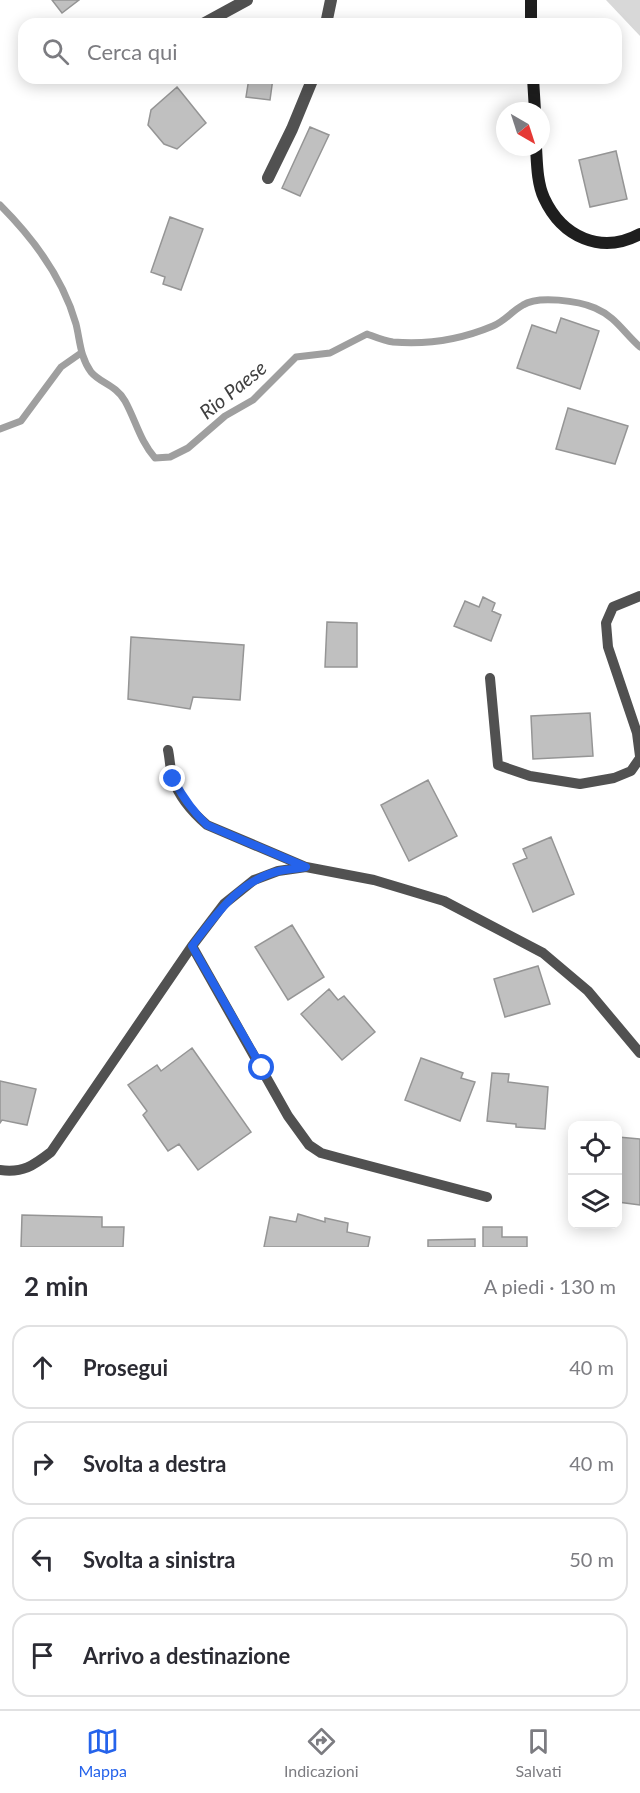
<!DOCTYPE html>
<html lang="it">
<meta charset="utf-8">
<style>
body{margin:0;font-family:Lato,sans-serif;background:#f2f2f3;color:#2b2b33}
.controls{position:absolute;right:18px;bottom:18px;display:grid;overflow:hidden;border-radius:12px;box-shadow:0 3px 15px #0003}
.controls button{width:54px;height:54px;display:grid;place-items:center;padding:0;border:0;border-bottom:2px solid #e1e1e2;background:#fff;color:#2b2b33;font:30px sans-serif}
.compass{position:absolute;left:496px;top:102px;width:54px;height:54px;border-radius:50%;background:#fff;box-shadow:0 3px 15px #0003;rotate:141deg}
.stop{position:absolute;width:18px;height:18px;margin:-14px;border:4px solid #2563eb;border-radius:50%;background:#fff}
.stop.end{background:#2563eb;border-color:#fff;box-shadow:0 2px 6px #0008}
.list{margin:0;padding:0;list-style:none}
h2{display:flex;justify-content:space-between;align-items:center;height:78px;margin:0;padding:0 24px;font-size:26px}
h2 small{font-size:20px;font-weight:400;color:#7c7c81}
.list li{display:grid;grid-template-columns:39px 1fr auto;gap:18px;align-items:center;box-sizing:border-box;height:84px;margin:0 12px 12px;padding:0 12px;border:2px solid #e1e1e2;border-radius:18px}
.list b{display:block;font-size:22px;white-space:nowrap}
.list em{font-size:20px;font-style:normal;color:#7c7c81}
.icon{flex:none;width:33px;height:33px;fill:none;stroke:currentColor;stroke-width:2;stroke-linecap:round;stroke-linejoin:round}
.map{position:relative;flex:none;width:640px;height:1247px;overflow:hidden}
.search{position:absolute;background:#fff;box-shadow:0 3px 15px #0003;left:18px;right:18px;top:18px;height:66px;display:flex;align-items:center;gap:15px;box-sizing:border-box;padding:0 21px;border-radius:18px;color:#7c7c81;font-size:22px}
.sheet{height:462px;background:#fff}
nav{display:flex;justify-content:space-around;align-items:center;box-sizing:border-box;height:84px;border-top:2px solid #e1e1e2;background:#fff;font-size:16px;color:#7c7c81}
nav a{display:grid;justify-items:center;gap:3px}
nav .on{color:#2563eb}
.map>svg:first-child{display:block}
</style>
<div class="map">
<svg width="640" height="1247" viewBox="0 0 640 1247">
<rect width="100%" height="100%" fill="#fff"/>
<!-- green -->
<path fill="#d8d8d8" d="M606,0H640V36Z"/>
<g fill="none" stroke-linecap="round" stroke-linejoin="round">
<!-- stream -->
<path stroke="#9f9f9f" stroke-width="7" d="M0,205C33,238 63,278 76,324C80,340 80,357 91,372C100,383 116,385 125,401C136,421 140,441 155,458L170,457L188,448L225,416L253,400L296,357L330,353L367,334C375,337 384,341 393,342C427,345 462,339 493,326C505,321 512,311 523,305C538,295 579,301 595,308C616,317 623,332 640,347
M0,429L21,421L61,367L81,353"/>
</g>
<!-- building -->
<path fill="#c0c0c0" stroke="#959595" stroke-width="1.5" d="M52,0H79L62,13Z
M249,78H273L270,100L246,97Z
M177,87L206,123L177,149L164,144L148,125L151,110Z
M310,127L329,135L300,196L282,188Z
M616,151L627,199L590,207L579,160Z
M170,217L203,229L181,290L163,284L165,277L151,272Z
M561,318L599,331L580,389L517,368L532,325L556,333Z
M568,408L628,426L615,464L556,449Z
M483,597L495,603L492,611L501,615L491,641L454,626L465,601L479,607Z
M327,622L357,623V667H325Z
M131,637L244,645L240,700L193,697L190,709L128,699Z
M590,713L593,756L533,759L531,716Z
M428,780L457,836L409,861L381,805Z
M551,837L574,894L533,912L513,864L527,858L523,849Z
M292,925L324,977L288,1000L255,947Z
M538,966L550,1004L505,1017L494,979Z
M329,989L338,1000L344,996L375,1032L342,1060L301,1014Z
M192,1048L251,1132L198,1170L179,1144L168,1151L143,1115L147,1111L128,1085L157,1065L161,1071Z
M421,1058L463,1073L461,1078L475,1082L460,1121L405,1100Z
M492,1073L509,1074L508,1082L548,1087L545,1129L516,1127V1124L487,1121Z
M0,1081L36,1089L27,1125L2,1120L0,1123Z
M618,1137L640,1139V1205L618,1202Z
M298,1214L325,1222V1218L348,1223L347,1232L370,1237L368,1247H264L270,1217L296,1222Z
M22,1215L102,1217V1227H124L123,1247H21Z
M483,1227H502V1237H527V1247H483Z
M475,1239V1247H428V1240Z"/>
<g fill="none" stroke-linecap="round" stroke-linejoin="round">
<!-- lane -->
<path stroke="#515151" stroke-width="10" d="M640,596L613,607L606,623L608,647L637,733L640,756
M490,678L498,765L530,776L580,784L614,778L631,771L640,758
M168,750C170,759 170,770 173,779C179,797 193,813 207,825L306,867
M192,946L288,1116L309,1145L321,1153L343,1159L487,1197
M0,1170C23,1173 33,1166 51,1152L192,946L224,904L254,880L278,871L306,867L374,880L444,901L543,953L588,991L640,1053"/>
<!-- street -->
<path stroke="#515151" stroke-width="12" d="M203,24L247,0
M326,24L331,0
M268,178L292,129L313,78"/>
<!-- secondary -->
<path stroke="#1e1e1e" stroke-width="12" d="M531,0V24
M533,78L535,111
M536,147C537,163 537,183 544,198C562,237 601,255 640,234"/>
</g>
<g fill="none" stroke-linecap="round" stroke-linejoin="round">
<!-- route -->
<path stroke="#2563eb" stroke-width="8" d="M173,779C183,797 192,811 207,825L306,867C297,869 288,869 279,871C238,881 216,915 192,946L262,1068"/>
</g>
<g text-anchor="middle" stroke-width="4.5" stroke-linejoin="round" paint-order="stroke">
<!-- water labels -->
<g font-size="20" font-style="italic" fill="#404040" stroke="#fff">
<text transform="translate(233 390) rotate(-39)" y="7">Rio Paese</text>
</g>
</g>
</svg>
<div class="controls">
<button><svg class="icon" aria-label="locate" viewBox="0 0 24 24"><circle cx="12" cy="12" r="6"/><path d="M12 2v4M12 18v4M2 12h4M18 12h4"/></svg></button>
<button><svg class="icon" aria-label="layers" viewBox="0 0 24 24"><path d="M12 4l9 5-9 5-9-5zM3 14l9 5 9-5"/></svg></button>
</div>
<svg class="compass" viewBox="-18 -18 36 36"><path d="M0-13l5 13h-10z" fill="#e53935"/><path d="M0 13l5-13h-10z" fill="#7c7c81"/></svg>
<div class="stop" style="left:262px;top:1068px"></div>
<div class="stop end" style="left:173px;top:779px"></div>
<div class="search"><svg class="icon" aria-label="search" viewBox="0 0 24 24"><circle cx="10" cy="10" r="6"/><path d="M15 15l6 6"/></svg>Cerca qui</div>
</div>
<section class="sheet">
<h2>2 min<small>A piedi · 130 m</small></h2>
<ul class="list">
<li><svg class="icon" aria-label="ahead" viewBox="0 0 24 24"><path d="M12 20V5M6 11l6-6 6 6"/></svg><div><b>Prosegui</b></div><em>40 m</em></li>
<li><svg class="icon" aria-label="right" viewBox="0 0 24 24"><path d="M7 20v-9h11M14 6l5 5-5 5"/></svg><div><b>Svolta a destra</b></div><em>40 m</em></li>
<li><svg class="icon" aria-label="left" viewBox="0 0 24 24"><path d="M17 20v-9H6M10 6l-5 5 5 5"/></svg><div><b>Svolta a sinistra</b></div><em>50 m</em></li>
<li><svg class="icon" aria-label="arrive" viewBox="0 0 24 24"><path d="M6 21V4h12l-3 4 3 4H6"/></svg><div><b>Arrivo a destinazione</b></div></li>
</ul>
</section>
<nav>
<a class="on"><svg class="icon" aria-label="map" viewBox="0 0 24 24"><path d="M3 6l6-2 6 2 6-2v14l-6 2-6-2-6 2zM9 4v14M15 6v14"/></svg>Mappa</a>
<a><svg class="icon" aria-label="directions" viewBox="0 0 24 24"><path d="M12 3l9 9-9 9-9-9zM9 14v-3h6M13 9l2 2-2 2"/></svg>Indicazioni</a>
<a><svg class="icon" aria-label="saved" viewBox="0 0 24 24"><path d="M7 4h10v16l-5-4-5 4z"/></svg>Salvati</a>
</nav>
